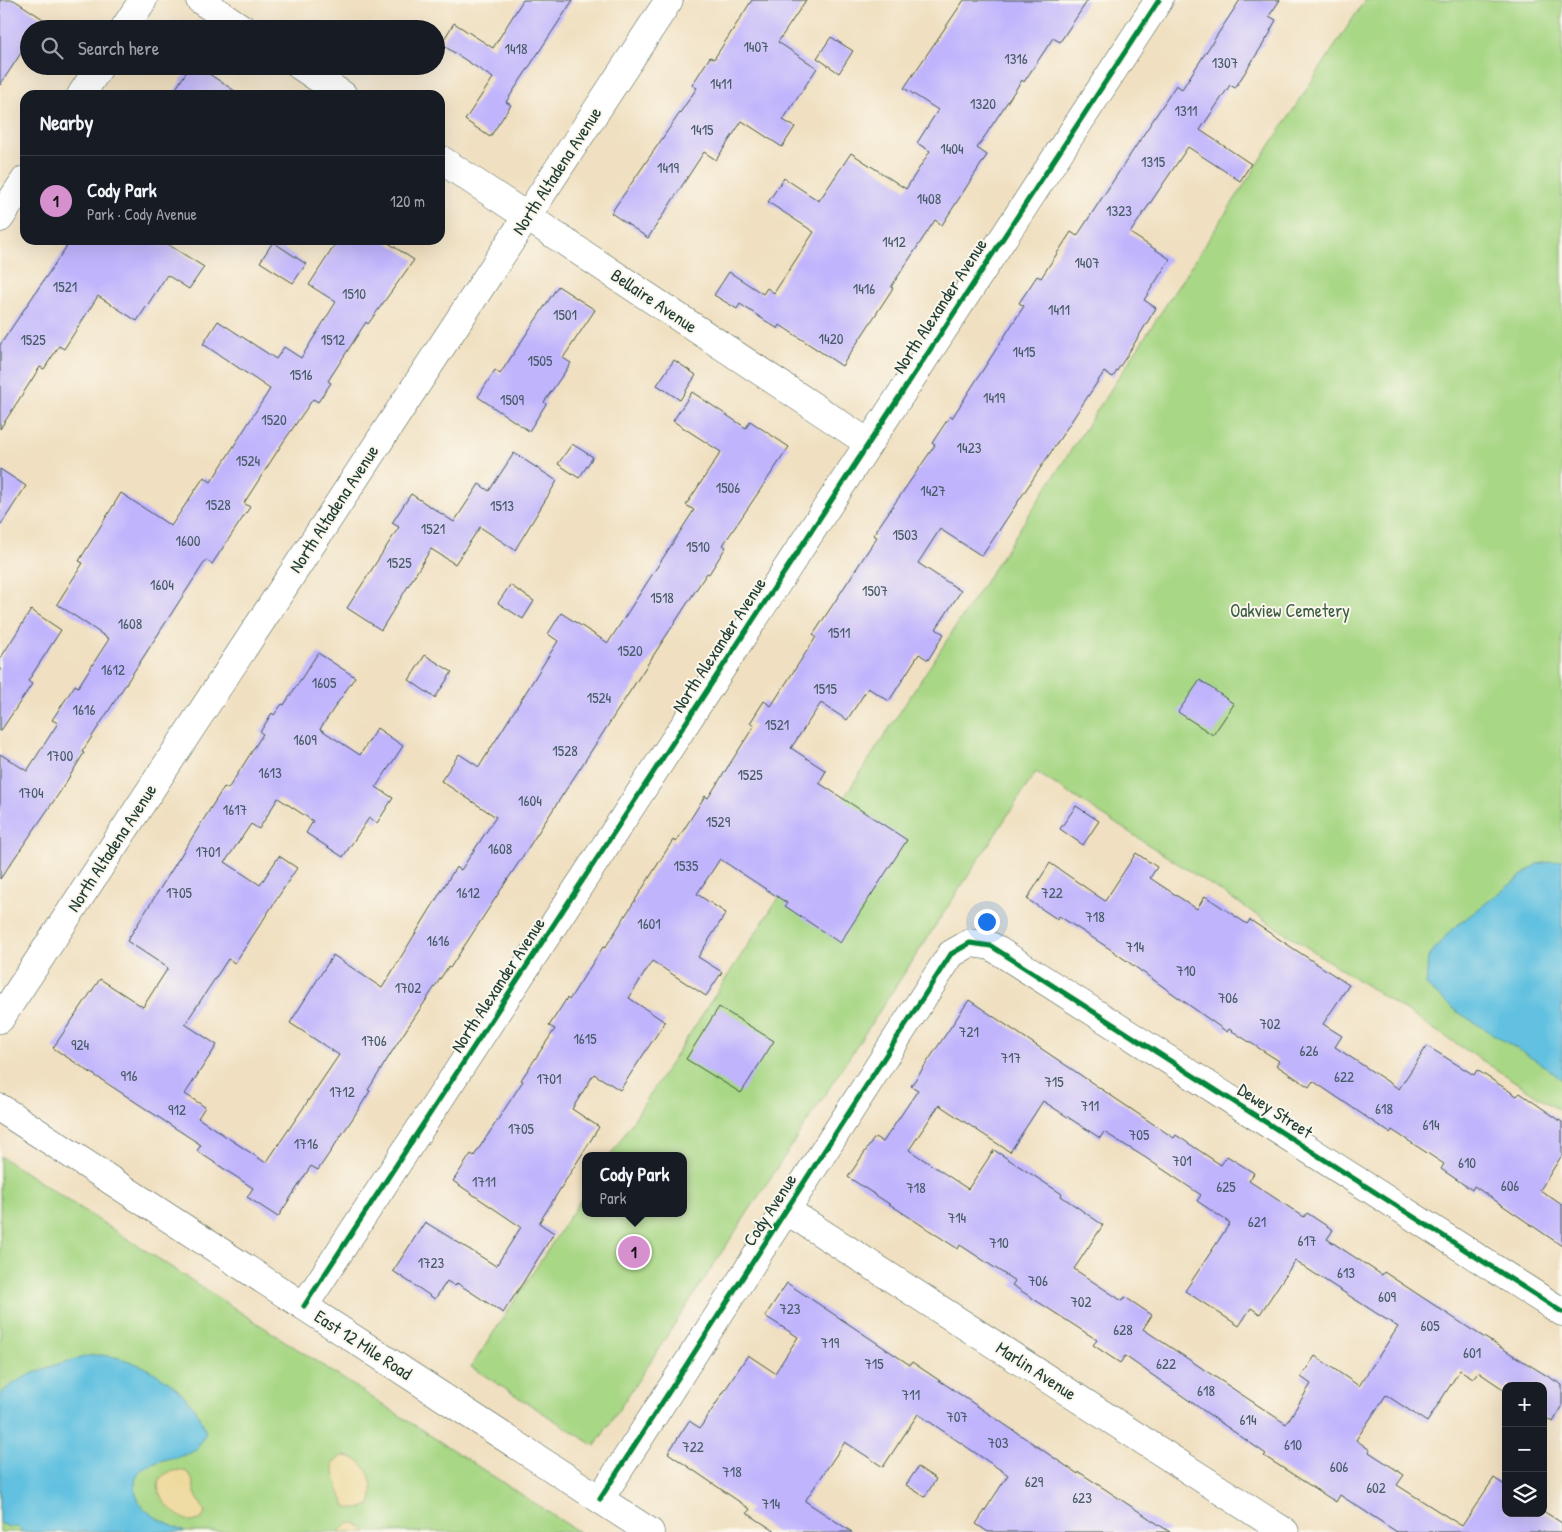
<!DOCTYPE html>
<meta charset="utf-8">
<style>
body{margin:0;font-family:"Patrick Hand",sans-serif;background:#242831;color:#f1f3f6}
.controls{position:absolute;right:15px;bottom:15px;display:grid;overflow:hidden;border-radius:10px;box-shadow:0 5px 20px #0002}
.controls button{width:45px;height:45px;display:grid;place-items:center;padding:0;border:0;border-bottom:1px solid #363941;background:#171b24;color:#f1f3f6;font:25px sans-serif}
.you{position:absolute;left:986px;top:921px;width:18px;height:18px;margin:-12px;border:4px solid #fff;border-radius:50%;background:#1a73e8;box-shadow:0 0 0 8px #1a73e833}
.badge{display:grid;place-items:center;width:32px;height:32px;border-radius:50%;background:#d690ce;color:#111;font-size:16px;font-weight:700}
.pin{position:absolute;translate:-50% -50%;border:2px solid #fff;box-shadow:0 1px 5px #0006}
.popup{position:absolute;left:582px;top:1152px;width:105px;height:65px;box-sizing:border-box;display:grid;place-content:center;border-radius:10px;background:#171b24;filter:drop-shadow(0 1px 4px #0005);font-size:16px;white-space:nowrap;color:#9ea1a6}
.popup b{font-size:19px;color:#f1f3f6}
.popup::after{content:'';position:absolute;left:50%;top:100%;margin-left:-10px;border:10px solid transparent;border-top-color:#171b24}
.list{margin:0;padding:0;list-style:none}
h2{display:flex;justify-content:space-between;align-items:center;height:65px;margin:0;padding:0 20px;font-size:21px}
h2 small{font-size:16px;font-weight:400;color:#9ea1a6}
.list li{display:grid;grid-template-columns:32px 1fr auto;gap:15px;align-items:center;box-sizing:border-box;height:90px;padding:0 20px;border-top:1px solid #363941}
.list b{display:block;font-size:19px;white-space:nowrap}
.list p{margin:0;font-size:16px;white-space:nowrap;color:#9ea1a6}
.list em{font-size:16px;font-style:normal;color:#9ea1a6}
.icon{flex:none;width:28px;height:28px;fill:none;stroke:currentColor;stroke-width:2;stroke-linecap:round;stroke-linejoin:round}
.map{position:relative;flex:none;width:1562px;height:1532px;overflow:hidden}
.search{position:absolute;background:#171b24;box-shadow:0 5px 20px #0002;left:20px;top:20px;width:425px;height:55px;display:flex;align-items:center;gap:12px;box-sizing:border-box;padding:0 18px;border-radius:28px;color:#9ea1a6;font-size:19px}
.panel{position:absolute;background:#171b24;box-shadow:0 5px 20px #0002;left:20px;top:90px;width:425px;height:155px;border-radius:15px}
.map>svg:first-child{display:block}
</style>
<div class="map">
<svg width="1562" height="1532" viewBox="0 0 1562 1532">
<rect width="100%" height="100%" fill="#fbf7ec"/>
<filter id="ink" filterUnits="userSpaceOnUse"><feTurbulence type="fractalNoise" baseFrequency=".02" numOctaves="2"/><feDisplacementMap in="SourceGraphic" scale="10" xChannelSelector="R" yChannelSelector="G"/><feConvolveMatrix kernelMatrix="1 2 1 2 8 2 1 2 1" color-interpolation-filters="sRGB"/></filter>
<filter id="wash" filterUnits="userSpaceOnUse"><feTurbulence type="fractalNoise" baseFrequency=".0096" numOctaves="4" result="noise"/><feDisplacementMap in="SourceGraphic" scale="20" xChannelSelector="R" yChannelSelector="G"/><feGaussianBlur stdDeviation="1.12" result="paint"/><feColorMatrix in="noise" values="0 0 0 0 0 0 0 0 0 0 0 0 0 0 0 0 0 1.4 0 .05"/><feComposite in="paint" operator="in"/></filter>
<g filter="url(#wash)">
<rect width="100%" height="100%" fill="#f0e0c1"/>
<!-- green -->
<path fill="#a8d785" stroke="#648a5c" d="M1365,0H1562V1112L1036,772L595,1446L471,1367L585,1193V1213H683V1156H610Z
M0,1156L579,1532H0Z"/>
<!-- sand -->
<path fill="#eeda9e" stroke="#868c69" d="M342,1456C367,1456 377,1484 370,1505L363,1508H348C342,1503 332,1470 333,1462Z
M180,1470L187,1472L192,1479L195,1493L205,1512L202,1519L193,1522C168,1517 136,1474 180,1470Z
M354,1523L362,1527L366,1532H339L347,1524Z"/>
<!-- water -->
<path fill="#62c1e0" stroke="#407f8a" d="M1562,860V1080L1546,1067L1456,1011L1426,985L1428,957L1451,930L1537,864Z
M93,1355C135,1353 196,1390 206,1433L196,1450C183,1458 168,1457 155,1463C143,1467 134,1474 135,1488C137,1513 165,1522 185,1532H22L18,1527H9L0,1523V1394C23,1372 63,1362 93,1355Z"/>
<g id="blocks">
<!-- building -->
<path fill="#c0b4fd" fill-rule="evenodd" d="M0,0H14L43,19L37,29H29V41L0,85Z
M523,0H573L506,102L511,105L490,137L465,120L493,78L441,44L454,23L493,48Z
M752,0H806L778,42L817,68L783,120L795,127L782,147L742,121L716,160L704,152L648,238L611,213L697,88L692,85L710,57L714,59Z
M964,0H1088L1060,42L1053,38L1024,82L1022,80L977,148L987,155L942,225L935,220L891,287L893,288L842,366L780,325L778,329L740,304L737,309L714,295L729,272L763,294L767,288L774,293L814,232L768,202L784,178L819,201L851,153L906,189L930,151L917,143L938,110L904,88Z
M1240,0H1280L1269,16L1276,20L1270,31L1271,32L1235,88L1230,85L1200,130L1251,164L1240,181L1188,147L1130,233L1170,259L1144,300L1156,308L1126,357L1113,377L1104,372L982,556L940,529L918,563L961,591L936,629L944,634L928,660L919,654L889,701L868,688L847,720L821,703L791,748L826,771L819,783L907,840L840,943L785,906L787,903L720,859L697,894L726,913L698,957L722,972L706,996L652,961L629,998L665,1022L620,1090L594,1074L572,1109L599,1127L539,1223L554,1233L522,1284L503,1313L457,1283L455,1286L447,1281L435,1299L393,1271L425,1222L496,1266L521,1227L453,1181L471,1154L474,1156L523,1081L521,1080L555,1029L549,1026L567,998L569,1000L603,947L605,948L673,840L676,842L705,796L708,798L754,726L750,723L764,701L771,706L816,637L813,635L877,537L873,535L935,445L932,443L950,416L952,418L995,351L1024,306L1019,303L1037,276L1041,278L1071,232L1077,236L1176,85L1182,89Z
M831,37L853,51L839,73L817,58Z
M190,66H197L241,95H172Z
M71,240H161L204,267L189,289L167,275L137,321L98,296L64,349L59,346L44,369L40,367L0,429V345Z
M338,240H384L414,260L368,324L366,322L328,381L331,383L318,402L313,399L282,444L244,503L250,507L212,564L206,560L82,752L84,753L60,792L0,879V754L27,771L58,723L52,720L75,685L78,687L109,639L57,604L83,563L79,561L121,493L171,526L204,477L211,482L270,389L203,344L218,321L276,359L284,347L301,358L336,302L309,285Z
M273,242L306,264L293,283L260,262Z
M558,286L595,310L563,358L571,363L544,402L546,404L529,431L478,397L495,370L500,374Z
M674,360L696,375L680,400L657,385Z
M692,392L746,428L750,421L789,447L723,545L726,547L709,574L707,573L450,968L448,967L400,1039L368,1090L370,1091L353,1118L318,1170L311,1166L278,1217L247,1197L253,1188L197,1151L201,1145L53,1048L100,979L143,1007L168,968L127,941L224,787L228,789L263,734L260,732L272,713L274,715L282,704L284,705L318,653L355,677L320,729L360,755L377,728L403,746L376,787L393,798L377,823L369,818L343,857L306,833L313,821L278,798L259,829L251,824L225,862L260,885L279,856L297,868L235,963L228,959L185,1024L217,1045L185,1094L205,1107L198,1118L266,1163L339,1055L290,1023L333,955L382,988L456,867L461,870L496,817L441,781L459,754L479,767L558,641L548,634L561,613L608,643L694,510L686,505L721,452L673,421Z
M572,444L593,457L579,478L558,464Z
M514,453L557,481L515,550L480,527L455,564L431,549L381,630L347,608L399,527L392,523L411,494L454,522L479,484L489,491Z
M0,469L26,486L0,526Z
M510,585L534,601L523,619L498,603Z
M31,610L61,630L28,681L32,684L0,732V659Z
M425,655L452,672L435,698L409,680Z
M1200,680L1234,704L1213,735L1178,712Z
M1076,806L1099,821L1083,845L1060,829Z
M1136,853L1157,867L1150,878L1197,909L1205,896L1247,924L1250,920L1349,985L1323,1024L1342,1036L1335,1047L1399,1089L1427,1046L1474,1075L1477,1070L1517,1096L1520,1093L1562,1122V1155L1540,1190L1562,1205V1246L1474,1186L1472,1190L1441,1169L1444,1164L1392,1130L1390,1133L1313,1081L1309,1087L1276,1065L1279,1061L1229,1029L1227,1032L1110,949L1059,916L1057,919L1027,899L1050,863L1105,901Z
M969,1000L1174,1138L1176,1135L1221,1165L1227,1156L1254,1173L1249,1181L1304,1217L1307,1213L1333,1230L1327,1239L1382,1275L1384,1272L1469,1328L1562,1385V1407L1553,1422L1543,1416V1386H1506V1391L1478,1372L1473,1378L1460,1370L1427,1422L1386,1395L1356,1440L1370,1450L1369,1452L1404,1475L1397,1485L1462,1526L1494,1478L1506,1486V1513H1543V1511L1562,1523V1532H1397L1340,1495L1336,1502L1264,1456L1266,1454L1125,1356L1120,1363L1093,1345L1097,1340L1012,1285L1015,1281L960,1245L958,1249L848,1177L875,1137L883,1142L918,1090L911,1086ZM1043,1101L1100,1138L1104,1132L1146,1158L1201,1195L1197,1201L1230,1223L1185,1291L1239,1326L1251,1308L1260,1314L1295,1261L1398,1327L1359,1386L1315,1356L1301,1377L1311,1384L1286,1424L1143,1329L1152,1315L1125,1297L1122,1301L1074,1269L1103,1225L1061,1196L1062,1194L994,1150L968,1189L909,1150L939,1105L1010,1152Z
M719,1007L774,1041L741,1093L686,1059Z
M787,1283L910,1365L912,1362L1078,1474L1079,1472L1170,1532H988L976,1524L1008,1475L918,1414L883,1467L845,1442L805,1501L852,1532H776L747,1513L750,1509L668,1453L689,1421L700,1428L748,1355L775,1373L798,1337L765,1316Z
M918,1467L936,1479L925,1497L906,1485Z"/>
</g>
</g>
<g filter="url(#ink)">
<use href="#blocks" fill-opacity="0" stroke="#3e5549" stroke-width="1"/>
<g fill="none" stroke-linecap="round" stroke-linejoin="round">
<defs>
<path id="minor" d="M200,0L243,29
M124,29L143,0
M300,66L343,95
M81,95L100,66
M440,159L867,442
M0,218L25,180
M0,1019L669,0
M786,1210L1285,1532
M304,1306L1159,0
M600,1499L951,954L970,943L991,946L1562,1312"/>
<path id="secondary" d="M0,1108L650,1532"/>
</defs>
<!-- minor casing -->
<use href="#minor" stroke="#3e5549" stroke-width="29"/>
<!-- secondary casing -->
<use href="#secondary" stroke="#3e5549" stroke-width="29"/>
<!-- minor -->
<use href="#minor" stroke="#fff" stroke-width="28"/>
<!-- secondary -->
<use href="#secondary" stroke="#fff" stroke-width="28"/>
<defs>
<path id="cycleway" d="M304,1306L1159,0
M600,1499L951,954L970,943L991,946L1562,1312"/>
</defs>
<!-- cycleway casing -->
<use href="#cycleway" stroke="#fbf7ec" stroke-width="8"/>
<!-- cycleway -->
<use href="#cycleway" stroke="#00873e" stroke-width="5"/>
</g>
</g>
<g text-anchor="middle" stroke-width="4" stroke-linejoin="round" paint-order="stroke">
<!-- number labels -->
<g font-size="15" fill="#475b66">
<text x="756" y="52">1407</text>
<text x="516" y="54">1418</text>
<text x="1016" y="64">1316</text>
<text x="1225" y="68">1307</text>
<text x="721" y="89">1411</text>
<text x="983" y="109">1320</text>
<text x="1186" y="116">1311</text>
<text x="702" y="135">1415</text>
<text x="952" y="154">1404</text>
<text x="1153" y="167">1315</text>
<text x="668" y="173">1419</text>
<text x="929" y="204">1408</text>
<text x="1119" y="216">1323</text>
<text x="894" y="247">1412</text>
<text x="1087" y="268">1407</text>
<text x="65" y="292">1521</text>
<text x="864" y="294">1416</text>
<text x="354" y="299">1510</text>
<text x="1059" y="315">1411</text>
<text x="565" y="320">1501</text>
<text x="831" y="344">1420</text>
<text x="33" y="345">1525</text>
<text x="333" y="345">1512</text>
<text x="1024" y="357">1415</text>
<text x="540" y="366">1505</text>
<text x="301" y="380">1516</text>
<text x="994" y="403">1419</text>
<text x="512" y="405">1509</text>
<text x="274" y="425">1520</text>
<text x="969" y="453">1423</text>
<text x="248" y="466">1524</text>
<text x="728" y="493">1506</text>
<text x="933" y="496">1427</text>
<text x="218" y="510">1528</text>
<text x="502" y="511">1513</text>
<text x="433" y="534">1521</text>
<text x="905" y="540">1503</text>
<text x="188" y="546">1600</text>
<text x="698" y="552">1510</text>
<text x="399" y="568">1525</text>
<text x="162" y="590">1604</text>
<text x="875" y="596">1507</text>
<text x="662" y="603">1518</text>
<text x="130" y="629">1608</text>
<text x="839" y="638">1511</text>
<text x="630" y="656">1520</text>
<text x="113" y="675">1612</text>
<text x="324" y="688">1605</text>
<text x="825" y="694">1515</text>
<text x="599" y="703">1524</text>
<text x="84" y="715">1616</text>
<text x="777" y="730">1521</text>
<text x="305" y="745">1609</text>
<text x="565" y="756">1528</text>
<text x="60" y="761">1700</text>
<text x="270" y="778">1613</text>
<text x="750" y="780">1525</text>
<text x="31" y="798">1704</text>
<text x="530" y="806">1604</text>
<text x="235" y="815">1617</text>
<text x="718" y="827">1529</text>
<text x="500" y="854">1608</text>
<text x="208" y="857">1701</text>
<text x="686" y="871">1535</text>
<text x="179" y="898">1705</text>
<text x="468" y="898">1612</text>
<text x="1052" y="898">722</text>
<text x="1095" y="922">718</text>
<text x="649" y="929">1601</text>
<text x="438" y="946">1616</text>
<text x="1135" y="952">714</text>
<text x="1186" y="976">710</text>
<text x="408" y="993">1702</text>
<text x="1228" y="1003">706</text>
<text x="1270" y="1029">702</text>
<text x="969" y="1037">721</text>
<text x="585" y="1044">1615</text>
<text x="374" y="1046">1706</text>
<text x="80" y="1050">924</text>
<text x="1309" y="1056">626</text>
<text x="1011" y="1063">717</text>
<text x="129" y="1081">916</text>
<text x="1344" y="1082">622</text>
<text x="549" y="1084">1701</text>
<text x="1054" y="1087">715</text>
<text x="342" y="1097">1712</text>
<text x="1090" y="1111">711</text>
<text x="1384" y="1114">618</text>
<text x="177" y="1115">912</text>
<text x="1431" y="1130">614</text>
<text x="521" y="1134">1705</text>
<text x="1139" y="1140">705</text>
<text x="306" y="1149">1716</text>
<text x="1182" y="1166">701</text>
<text x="1467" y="1168">610</text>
<text x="484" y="1187">1711</text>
<text x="1510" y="1191">606</text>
<text x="1226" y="1192">625</text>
<text x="916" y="1193">718</text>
<text x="957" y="1223">714</text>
<text x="1257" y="1227">621</text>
<text x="1307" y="1246">617</text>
<text x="999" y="1248">710</text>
<text x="431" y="1268">1723</text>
<text x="1346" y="1278">613</text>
<text x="1038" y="1286">706</text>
<text x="1387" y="1302">609</text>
<text x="1081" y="1307">702</text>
<text x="790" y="1314">723</text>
<text x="1430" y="1331">605</text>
<text x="1123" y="1335">628</text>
<text x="830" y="1348">719</text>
<text x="1472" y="1358">601</text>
<text x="874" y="1369">715</text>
<text x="1166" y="1369">622</text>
<text x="1206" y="1396">618</text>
<text x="911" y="1400">711</text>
<text x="957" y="1422">707</text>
<text x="1248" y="1425">614</text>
<text x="998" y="1448">703</text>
<text x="1293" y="1450">610</text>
<text x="693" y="1452">722</text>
<text x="1339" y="1472">606</text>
<text x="732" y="1477">718</text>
<text x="1034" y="1487">629</text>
<text x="1376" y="1493">602</text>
<text x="1082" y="1503">623</text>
<text x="771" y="1509">714</text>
</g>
<!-- street labels -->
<g font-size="18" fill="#1f3d34" stroke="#fbf7ec">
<text transform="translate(557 171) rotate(-57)" y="6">North Altadena Avenue</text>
<text transform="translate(654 301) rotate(34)" y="6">Bellaire Avenue</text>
<text transform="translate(940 306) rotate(-57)" y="6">North Alexander Avenue</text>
<text transform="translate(334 509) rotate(-57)" y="6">North Altadena Avenue</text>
<text transform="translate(719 645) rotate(-57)" y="6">North Alexander Avenue</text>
<text transform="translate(112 848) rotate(-57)" y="6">North Altadena Avenue</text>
<text transform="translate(498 985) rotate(-57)" y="6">North Alexander Avenue</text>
<text transform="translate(1275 1111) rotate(33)" y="6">Dewey Street</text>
<text transform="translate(770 1210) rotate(-57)" y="6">Cody Avenue</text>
<text transform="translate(363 1345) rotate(33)" y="6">East 12 Mile Road</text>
<text transform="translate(1036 1371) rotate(33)" y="6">Marlin Avenue</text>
</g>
<!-- park labels -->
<g font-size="18" fill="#3a5c44" stroke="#fbf7ec">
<text x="1290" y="617">Oakview Cemetery</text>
</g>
</g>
</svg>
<div class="controls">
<button>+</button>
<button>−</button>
<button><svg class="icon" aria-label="layers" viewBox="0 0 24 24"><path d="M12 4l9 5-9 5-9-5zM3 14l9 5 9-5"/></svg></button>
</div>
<div class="you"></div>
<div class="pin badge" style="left:634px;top:1252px">1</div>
<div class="popup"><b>Cody Park</b>Park</div>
<div class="search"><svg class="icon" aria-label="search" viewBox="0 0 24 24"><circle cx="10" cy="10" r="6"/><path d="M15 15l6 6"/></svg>Search here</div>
<section class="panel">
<h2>Nearby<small></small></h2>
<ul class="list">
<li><span class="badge">1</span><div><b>Cody Park</b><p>Park · Cody Avenue</p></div><em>120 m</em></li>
</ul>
</section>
</div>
